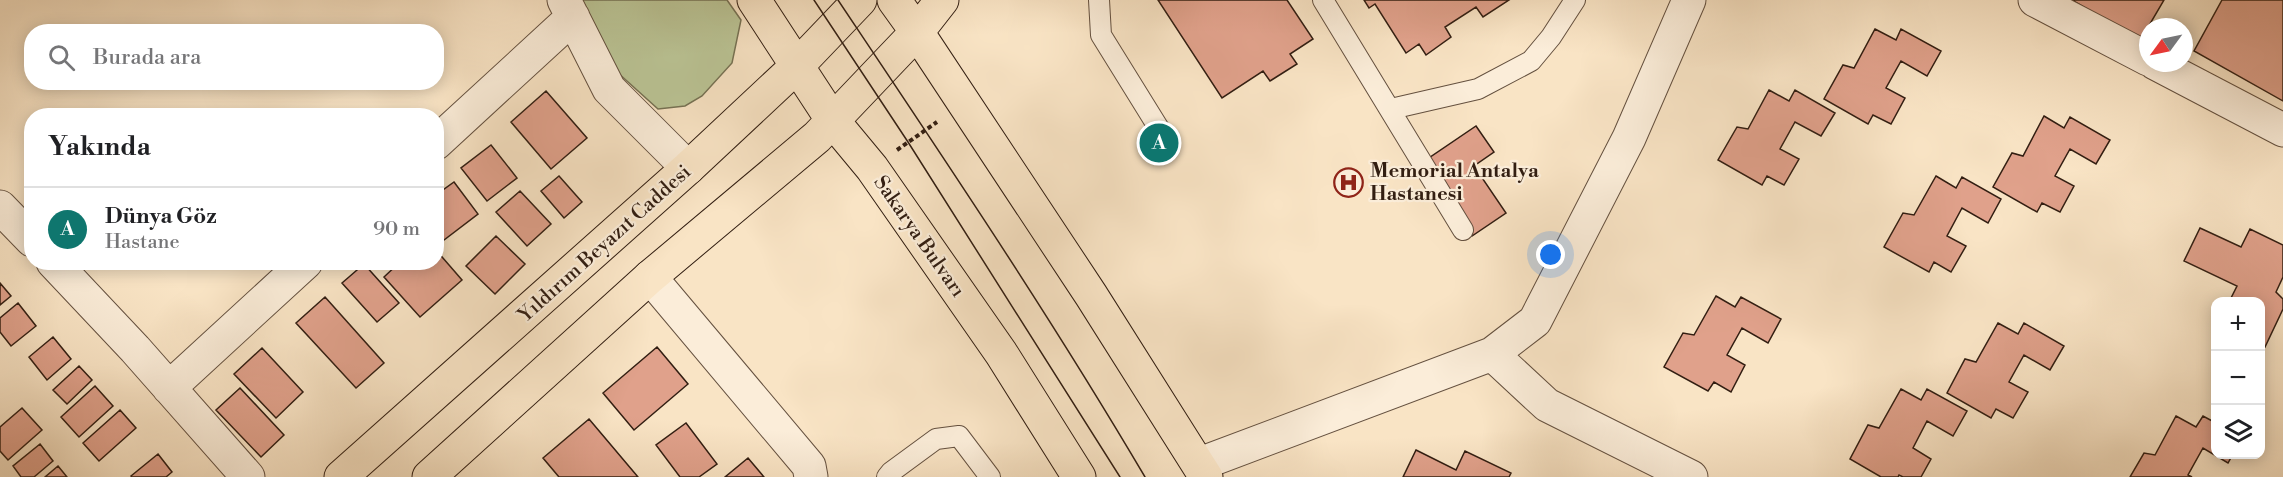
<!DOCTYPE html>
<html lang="tr">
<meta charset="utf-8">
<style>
body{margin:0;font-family:"Libre Bodoni",serif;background:#f6f6f6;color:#202124}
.controls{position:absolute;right:18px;bottom:18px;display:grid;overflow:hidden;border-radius:12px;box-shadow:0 3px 15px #0003}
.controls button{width:54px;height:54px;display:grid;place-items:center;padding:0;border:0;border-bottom:2px solid #e0e0e0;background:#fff;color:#202124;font:30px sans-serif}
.compass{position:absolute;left:2139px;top:18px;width:54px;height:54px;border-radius:50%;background:#fff;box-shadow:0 3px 15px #0003;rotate:237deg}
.you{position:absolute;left:1551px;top:255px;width:21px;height:21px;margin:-15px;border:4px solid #fff;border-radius:50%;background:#1a73e8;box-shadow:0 0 0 9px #1a73e833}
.badge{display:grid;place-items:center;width:39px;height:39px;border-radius:50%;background:#0f766e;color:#fff;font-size:20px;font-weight:700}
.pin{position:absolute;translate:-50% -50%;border:3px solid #fff;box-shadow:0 2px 6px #0006}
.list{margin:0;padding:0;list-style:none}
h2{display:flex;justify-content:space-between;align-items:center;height:78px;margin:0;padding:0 24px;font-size:26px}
h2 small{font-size:20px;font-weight:400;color:#757577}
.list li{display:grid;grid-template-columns:39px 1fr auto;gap:18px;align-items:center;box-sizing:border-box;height:84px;padding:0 24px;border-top:2px solid #e0e0e0}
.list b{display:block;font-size:22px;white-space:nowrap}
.list p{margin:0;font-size:20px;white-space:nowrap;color:#757577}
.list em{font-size:20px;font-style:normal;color:#757577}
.icon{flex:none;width:33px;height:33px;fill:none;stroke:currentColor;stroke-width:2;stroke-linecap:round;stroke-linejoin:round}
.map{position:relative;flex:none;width:2283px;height:477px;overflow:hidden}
.search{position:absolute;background:#fff;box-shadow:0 3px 15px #0003;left:24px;top:24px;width:420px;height:66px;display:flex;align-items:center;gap:15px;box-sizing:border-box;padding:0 21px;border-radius:24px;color:#757577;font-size:22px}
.panel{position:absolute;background:#fff;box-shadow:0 3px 15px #0003;left:24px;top:108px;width:420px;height:162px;border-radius:24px}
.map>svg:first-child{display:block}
</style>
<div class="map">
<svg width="2283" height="477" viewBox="0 0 2283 477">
<rect width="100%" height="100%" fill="#f9e4c5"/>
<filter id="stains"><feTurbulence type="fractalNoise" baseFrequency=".00333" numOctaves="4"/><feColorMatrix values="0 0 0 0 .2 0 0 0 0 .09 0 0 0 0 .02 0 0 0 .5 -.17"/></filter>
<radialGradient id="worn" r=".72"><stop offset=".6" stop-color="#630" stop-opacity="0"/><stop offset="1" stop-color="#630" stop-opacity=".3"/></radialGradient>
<!-- green -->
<path fill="#bbc596" stroke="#767254" stroke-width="1.5" d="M581,0H727L741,20L732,63L702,96L685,106L658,109L617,72Z"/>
<!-- building -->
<path fill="#e0a18b" stroke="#321e12" stroke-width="1.5" d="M1158,0H1287L1313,39L1290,54L1297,64L1270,81L1263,71L1222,98Z
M1364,0H1509L1483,17L1476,7L1445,27L1451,37L1426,55L1419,44L1406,53L1375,4L1369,8Z
M2072,0H2164L2140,41Z
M2222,0H2283V101L2194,51Z
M1875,29L1896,40L1901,29L1941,51L1927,76L1901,61L1886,88L1905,98L1891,124L1873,115L1868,124L1824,99L1843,65L1854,68Z
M1769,90L1789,101L1795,90L1835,113L1821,136L1795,122L1780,149L1799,159L1784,185L1767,176L1762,185L1718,160L1737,127L1748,129Z
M546,91L587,138L551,169L511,122Z
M2044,116L2064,128L2070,117L2110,140L2096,164L2070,149L2055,176L2074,186L2060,212L2042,203L2037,212L1993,187L2012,153L2023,156Z
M1476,126L1494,152L1474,166L1506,213L1472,236L1423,162Z
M491,145L517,178L487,201L461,168Z
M559,176L582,202L564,218L541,191Z
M1936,176L1956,188L1962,177L2001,199L1988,223L1962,208L1947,236L1966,246L1951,272L1934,262L1929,272L1884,247L1903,213L1914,215Z
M454,182L478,214L444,240L436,230V195Z
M520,191L551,224L527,246L496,212Z
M2200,228L2241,247L2250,229L2283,245V277L2276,292L2283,299V309L2265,347L2260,345V302H2229L2237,286L2184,261Z
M496,236L525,264L495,294L466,266Z
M436,250L462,280L420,317L384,277L400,262H436Z
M364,264L399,303L377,322L342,283Z
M0,283L11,296L0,305Z
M1716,296L1735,307L1741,297L1781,319L1768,343L1742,328L1727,355L1745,365L1731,392L1714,382L1708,391L1664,367L1683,333L1694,335Z
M325,297L384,363L356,388L296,323Z
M18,303L36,326L11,346L0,332V318Z
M1998,323L2018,334L2024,323L2064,346L2050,370L2024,355L2009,382L2028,392L2013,418L1996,409L1991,418L1947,393L1965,359L1976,362Z
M53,337L71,359L47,380L29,357Z
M657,347L688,384L634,430L603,393Z
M262,348L303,392L276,418L234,374Z
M79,366L92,380L67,404L53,390Z
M95,386L113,406L79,437L61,417Z
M240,388L284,435L261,457L216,410Z
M1901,389L1921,400L1927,389L1967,411L1953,436L1927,421L1913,448L1931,459L1921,477H1903L1899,475L1898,477H1881L1850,459L1868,425L1879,428Z
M22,408L42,430L8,460L0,451V427Z
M120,410L136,428L99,461L83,443Z
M2176,416L2196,427L2203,416L2216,423V454H2233L2228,463L2203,448L2188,475L2192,477H2130L2144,453L2155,455Z
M589,419L638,477H559L543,458Z
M686,423L717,464L699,477H680L656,445Z
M40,444L53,461L34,477H21L13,466Z
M1416,450L1456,470L1465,451L1511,473L1509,477H1403Z
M158,454L172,472L166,477H132L131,476Z
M748,458L764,477H725Z
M58,466L67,477H45Z"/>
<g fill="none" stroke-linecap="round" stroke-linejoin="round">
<defs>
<path id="lane" d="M1099,0L1101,35L1163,135
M1323,0L1463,230
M1391,109L1478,89L1531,61L1551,37L1575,0
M887,477L891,472L936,439L959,436L990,477"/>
<path id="street" d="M564,0L609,89L688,168
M2035,0L2148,59
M2155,63L2283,130
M436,143L573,17
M0,207L32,240
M53,262L135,349L248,477
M650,277L809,466L811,477
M1492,354L1547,405L1691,477
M169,388L306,262
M1200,464L1492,354L1535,321L1629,138L1689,0"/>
<path id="primary" d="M754,0L833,121L872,168L1001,353L1079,477
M894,0L917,32L1091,295L1206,477
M341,477L688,168L796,67L860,0
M429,477L650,277L817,137L917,32L942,0"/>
</defs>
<!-- lane casing -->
<use href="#lane" stroke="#64503f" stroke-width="22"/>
<!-- street casing -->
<use href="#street" stroke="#64503f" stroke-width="35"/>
<!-- primary casing -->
<use href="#primary" stroke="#321e12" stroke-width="35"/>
<!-- path -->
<path stroke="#321e12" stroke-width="4" stroke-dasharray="4.5 3" stroke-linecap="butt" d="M897,150L937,122"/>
<!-- lane -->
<use href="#lane" stroke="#fbedd9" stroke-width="20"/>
<!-- street -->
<use href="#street" stroke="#fbedd9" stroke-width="33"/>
<!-- primary -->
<use href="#primary" stroke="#f9e4c5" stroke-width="33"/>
<!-- tram -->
<path stroke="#321e12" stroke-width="1.5" d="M814,0L908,142L1120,477
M838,0C943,157 1049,314 1145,477"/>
</g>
<!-- icons -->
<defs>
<symbol id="hospital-ring" viewBox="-11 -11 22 22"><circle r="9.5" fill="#fbedd9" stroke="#8f2418" stroke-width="1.5"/><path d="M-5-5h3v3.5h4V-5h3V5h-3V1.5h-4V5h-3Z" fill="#8f2418"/></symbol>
</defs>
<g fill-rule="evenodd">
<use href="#hospital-ring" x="1332" y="166" width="33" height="33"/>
</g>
<g text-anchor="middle" stroke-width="4.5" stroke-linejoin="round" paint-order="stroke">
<!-- poi labels -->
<g font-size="20" font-weight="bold" fill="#321e12" stroke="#fbedd9" text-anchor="start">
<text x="1370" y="177">Memorial Antalya<tspan x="1370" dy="23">Hastanesi</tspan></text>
</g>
<!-- street labels -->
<g font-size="20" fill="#321e12" stroke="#fbedd9">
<text transform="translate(920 236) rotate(55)" y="7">Sakarya Bulvarı</text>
<text transform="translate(604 243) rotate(-42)" y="7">Yıldırım Beyazıt Caddesi</text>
</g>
</g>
<rect width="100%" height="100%" filter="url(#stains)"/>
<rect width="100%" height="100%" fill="url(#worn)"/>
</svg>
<div class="controls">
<button>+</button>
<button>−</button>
<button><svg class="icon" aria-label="layers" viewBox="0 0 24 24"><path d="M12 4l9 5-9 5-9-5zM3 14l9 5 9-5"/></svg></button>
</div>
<svg class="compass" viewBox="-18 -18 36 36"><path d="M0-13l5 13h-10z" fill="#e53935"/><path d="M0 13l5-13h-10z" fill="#757577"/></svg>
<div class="you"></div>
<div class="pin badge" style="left:1159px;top:143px">A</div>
<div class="search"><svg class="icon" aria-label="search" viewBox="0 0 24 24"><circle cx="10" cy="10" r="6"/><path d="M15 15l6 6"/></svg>Burada ara</div>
<section class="panel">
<h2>Yakında<small></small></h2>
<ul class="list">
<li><span class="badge">A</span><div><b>Dünya Göz</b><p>Hastane</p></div><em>90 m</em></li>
</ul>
</section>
</div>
